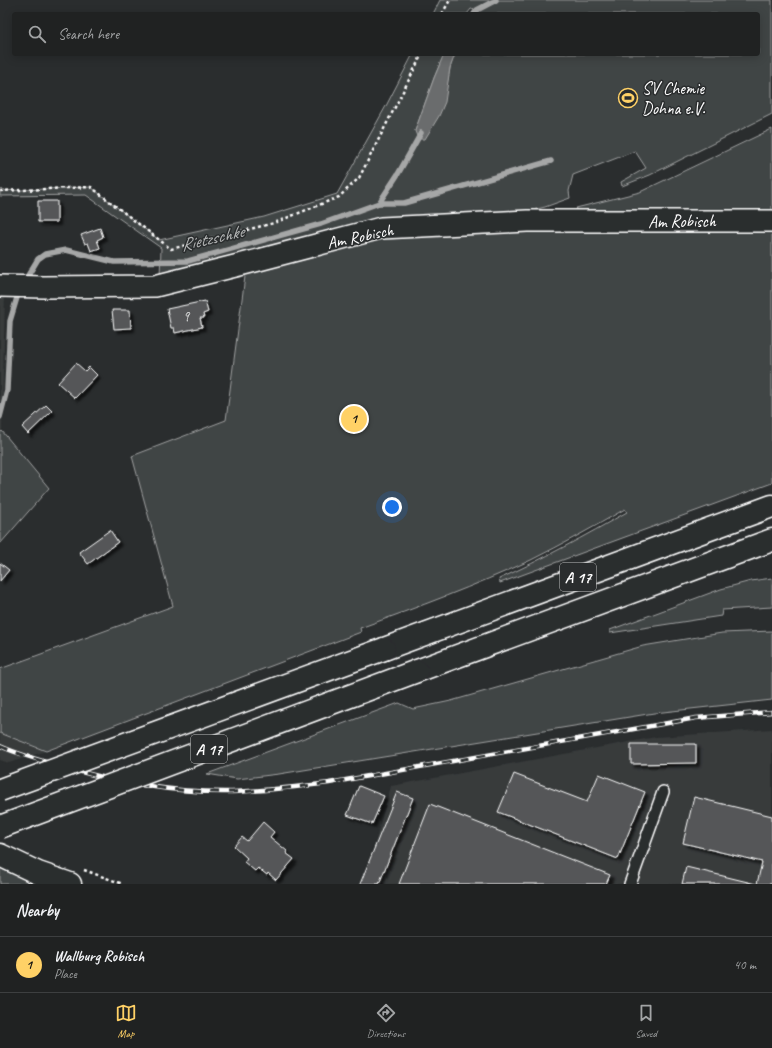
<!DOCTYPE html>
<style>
body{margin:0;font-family:Caveat,sans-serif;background:#2d2f2f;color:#f1f3f6}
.you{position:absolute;left:392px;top:507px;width:14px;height:14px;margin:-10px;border:3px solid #fff;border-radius:50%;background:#1a73e8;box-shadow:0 0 0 6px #1a73e833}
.badge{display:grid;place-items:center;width:26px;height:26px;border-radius:50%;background:#ffd166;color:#111;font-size:13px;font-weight:700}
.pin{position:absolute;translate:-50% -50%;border:2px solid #fff;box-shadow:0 1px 4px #0006}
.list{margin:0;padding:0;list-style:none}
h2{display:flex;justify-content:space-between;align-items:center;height:52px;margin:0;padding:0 16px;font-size:17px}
h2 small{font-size:13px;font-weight:400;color:#a2a4a5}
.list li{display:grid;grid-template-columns:26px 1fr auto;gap:12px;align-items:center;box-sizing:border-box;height:56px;padding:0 16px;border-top:1px solid #3d3f40}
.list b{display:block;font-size:15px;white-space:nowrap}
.list p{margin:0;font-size:13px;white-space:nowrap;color:#a2a4a5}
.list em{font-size:13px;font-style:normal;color:#a2a4a5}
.icon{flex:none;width:22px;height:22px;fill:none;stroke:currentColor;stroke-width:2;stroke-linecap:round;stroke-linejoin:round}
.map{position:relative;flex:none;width:772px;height:884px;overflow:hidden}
.search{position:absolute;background:#202222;box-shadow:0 2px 10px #0003;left:12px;right:12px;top:12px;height:44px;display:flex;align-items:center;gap:10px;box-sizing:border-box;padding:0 14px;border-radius:4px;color:#a2a4a5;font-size:15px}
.sheet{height:108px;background:#202222}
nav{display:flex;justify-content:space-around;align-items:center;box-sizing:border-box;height:56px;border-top:1px solid #3d3f40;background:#202222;font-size:11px;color:#a2a4a5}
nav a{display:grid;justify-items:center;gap:2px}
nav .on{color:#ffd166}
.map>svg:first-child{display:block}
</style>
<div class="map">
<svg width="772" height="884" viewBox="0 0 772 884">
<defs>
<filter id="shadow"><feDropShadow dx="3.5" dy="3.5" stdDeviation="1" flood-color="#0009"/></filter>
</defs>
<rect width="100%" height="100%" fill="#2a2d2e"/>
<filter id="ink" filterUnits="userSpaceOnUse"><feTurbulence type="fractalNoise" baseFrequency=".025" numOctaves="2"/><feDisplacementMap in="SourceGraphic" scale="8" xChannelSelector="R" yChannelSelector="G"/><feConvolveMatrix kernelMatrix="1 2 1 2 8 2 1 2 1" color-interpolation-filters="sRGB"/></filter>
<g filter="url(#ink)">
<!-- built -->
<path fill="#373a3b" d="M0,292H5L2,431L0,433Z
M772,729V884H363L391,786L656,737Z
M0,733L46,751L9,763L0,760Z"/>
<!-- green -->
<path fill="#414445" stroke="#a0a2a2" d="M440,0H772V114L650,175L622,186L621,182L646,168L635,151L573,175L569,191L570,198L545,207L520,213L160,278L161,248L86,195L0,196V191L91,187L159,240L264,217L337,194L386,106L413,54H444L434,78L415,131L447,85L450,68L455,54H758V14H476L477,10L471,9L467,14H433Z
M772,129V212L582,213L576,208L640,192Z
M772,228V483L500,583L499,579C543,559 585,536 627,512L625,509C594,527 563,544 531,560C475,586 418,607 360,628L361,632L46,751L0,733V669L173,606L132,456L226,420L246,269L382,236L526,230Z
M2,431L49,488L0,544V433Z
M772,578V607L722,610L721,616L610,633V630L721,589L751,581Z
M772,631V700L654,713L279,774L237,779L207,774L399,703L413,709L451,701L643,646L722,633Z
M0,866L50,884H0Z"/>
<!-- water -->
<path fill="#6a6c6d" stroke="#a6a7a7" d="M444,54H455L450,68L445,102L439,116L425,139H418L415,131L434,78Z"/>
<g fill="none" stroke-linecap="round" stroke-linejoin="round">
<!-- stream -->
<path stroke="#a6a7a7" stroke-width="5.5" d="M474,14L477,10L496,0
M379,203L398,174L421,133
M24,282L38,259L45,254L66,250L114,262L188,261L321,224L379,203H404L551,161
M0,417L7,390L10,321L19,291"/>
</g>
<!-- building -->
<path fill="#555758" stroke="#fff" filter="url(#shadow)" d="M38,201H57V222H38Z
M100,228L103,237L97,240L100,248L91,251L88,243L85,244L81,235Z
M205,301L208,312L203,314L204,318H200L202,327L175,333L174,328H171L167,309Z
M112,310H130L131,328L114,329Z
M76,363L85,371L89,367L97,375L75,398L58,383Z
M46,405L52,411L28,434L22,427Z
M110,530L118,542L88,564L79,552Z
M0,563L9,570L0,581Z
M631,744H696V763L631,764Z
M514,774L587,802L599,774L645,792L618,859L498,812Z
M359,786L384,796L372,824L347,815Z
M397,792L413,798L379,884H360Z
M694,797L772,816V884H757L762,862L683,843Z
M430,804L610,875L606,884H399Z
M263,822L274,832L270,837L287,851L286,853L294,859L276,880L268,873L267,875L258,868L255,871L244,862L247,858L234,846L242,837L247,841Z
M686,867L756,884H682Z"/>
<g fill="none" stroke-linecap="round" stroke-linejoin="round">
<defs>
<path id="lane" d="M630,884L663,792"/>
<path id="street" d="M0,286L43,287L155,286L247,263L381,228L527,221H772"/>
<path id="secondary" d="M0,855L38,873L70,884"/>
<path id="highway" d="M384,649L772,506
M417,671L772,540"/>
</defs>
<!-- lane casing -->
<use href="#lane" stroke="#fff" stroke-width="14"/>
<!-- street casing -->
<use href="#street" stroke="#fff" stroke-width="24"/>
<!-- secondary casing -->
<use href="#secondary" stroke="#fff" stroke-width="25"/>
<!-- highway casing -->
<use href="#highway" stroke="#fff" stroke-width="25"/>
<!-- path -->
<path stroke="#fff" stroke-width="2.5" stroke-dasharray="3 3" stroke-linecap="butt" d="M442,14L450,0
M0,191L91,187L171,249L274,223L339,197L359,178L422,54
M84,870L123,884"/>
<!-- lane -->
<use href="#lane" stroke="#2a2d2e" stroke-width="11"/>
<!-- street -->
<use href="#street" stroke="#2a2d2e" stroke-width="21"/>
<!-- secondary -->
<use href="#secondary" stroke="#2a2d2e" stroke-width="22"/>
<!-- highway -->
<use href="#highway" stroke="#2a2d2e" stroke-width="22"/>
<defs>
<path id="rail" d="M0,746C20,755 42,761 64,767C118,783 175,793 232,792C264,791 297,787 329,783L696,718L772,712"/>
</defs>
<!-- rail casing -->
<use href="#rail" stroke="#fff" stroke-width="4.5"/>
<!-- rail -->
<use href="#rail" stroke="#2a2d2e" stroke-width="3" stroke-dasharray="9" stroke-linecap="butt"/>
<defs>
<path id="highway-bridge" d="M0,790L384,649
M0,827L417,671"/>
</defs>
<!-- highway-bridge casing -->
<use href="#highway-bridge" stroke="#fff" stroke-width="25" stroke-linecap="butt"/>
<!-- highway-bridge -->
<use href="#highway-bridge" stroke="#2a2d2e" stroke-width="22"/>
</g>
</g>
<!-- icons -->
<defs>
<symbol id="stadium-ring" viewBox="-11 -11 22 22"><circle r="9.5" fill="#2a2d2e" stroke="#ffd166" stroke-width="1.5"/><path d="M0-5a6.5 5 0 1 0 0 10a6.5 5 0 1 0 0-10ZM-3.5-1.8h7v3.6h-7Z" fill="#ffd166"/></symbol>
</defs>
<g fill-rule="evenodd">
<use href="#stadium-ring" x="617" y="87" width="22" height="22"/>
</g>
<g text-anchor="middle" stroke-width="3" stroke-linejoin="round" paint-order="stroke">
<!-- number labels -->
<g font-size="15" fill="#d4d5d5">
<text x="186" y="321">9</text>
</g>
<!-- shield labels -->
<g fill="#2a2d2e" stroke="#bfc0c0" stroke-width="1">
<rect x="560" y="563" width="36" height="28" rx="3"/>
<rect x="191" y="735" width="36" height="28" rx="3"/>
</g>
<g font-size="16" font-weight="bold" fill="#fff">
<text x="578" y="583">A 17</text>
<text x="209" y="755">A 17</text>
</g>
<!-- poi labels -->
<g font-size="17" fill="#fff" stroke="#2a2d2e" text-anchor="start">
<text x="642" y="94">SV Chemie<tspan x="642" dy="20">Dohna e.V.</tspan></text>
</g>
<!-- street labels -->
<g font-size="17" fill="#fff" stroke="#2a2d2e">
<text x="682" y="227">Am Robisch</text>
<text transform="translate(360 236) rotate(-12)" y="6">Am Robisch</text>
</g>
<!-- water labels -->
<g font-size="18" font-style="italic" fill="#b4b6b6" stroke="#2a2d2e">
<text transform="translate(212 238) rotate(-13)" y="6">Rietzschke</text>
</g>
</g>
</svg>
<div class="you"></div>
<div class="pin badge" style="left:354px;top:419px">1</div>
<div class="search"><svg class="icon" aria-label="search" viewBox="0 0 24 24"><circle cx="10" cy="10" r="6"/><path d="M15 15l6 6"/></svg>Search here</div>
</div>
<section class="sheet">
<h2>Nearby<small></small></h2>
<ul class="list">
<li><span class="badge">1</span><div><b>Wallburg Robisch</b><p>Place</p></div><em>40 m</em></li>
</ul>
</section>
<nav>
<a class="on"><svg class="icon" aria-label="map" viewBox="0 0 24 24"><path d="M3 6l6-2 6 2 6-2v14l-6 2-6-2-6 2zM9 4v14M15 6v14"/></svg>Map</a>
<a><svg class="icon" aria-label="directions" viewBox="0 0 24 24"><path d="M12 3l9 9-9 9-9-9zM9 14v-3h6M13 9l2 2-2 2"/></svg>Directions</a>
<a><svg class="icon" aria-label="saved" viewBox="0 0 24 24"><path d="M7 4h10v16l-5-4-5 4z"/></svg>Saved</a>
</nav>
